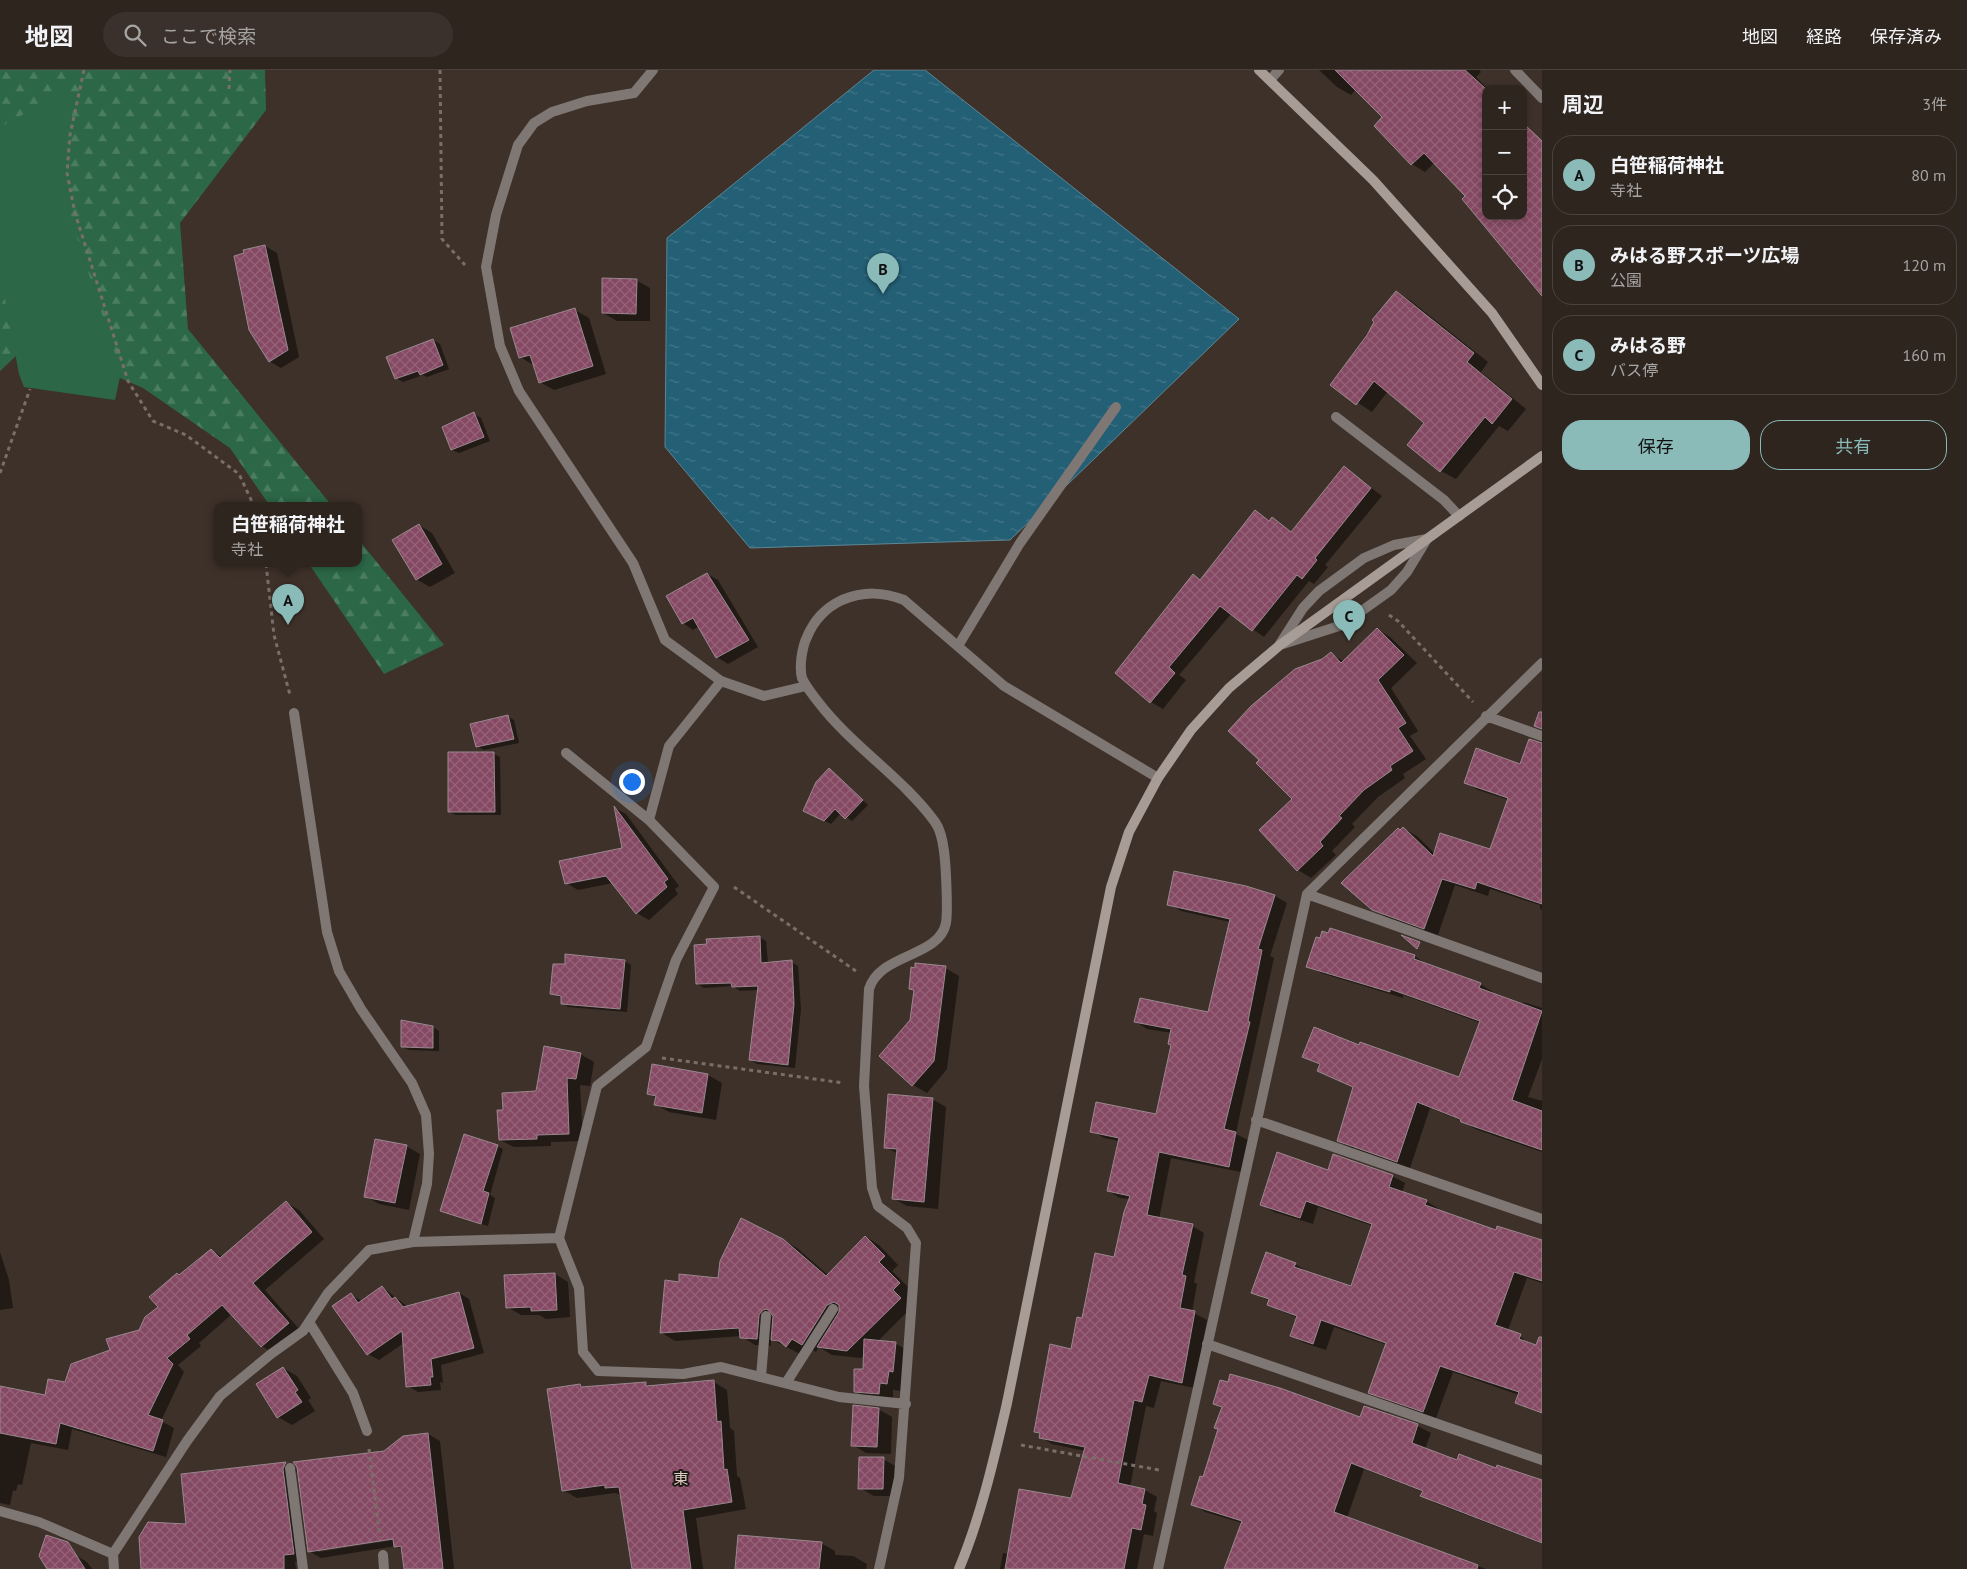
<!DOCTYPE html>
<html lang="ja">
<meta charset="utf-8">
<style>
body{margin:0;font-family:"PT Sans","Noto Sans JP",sans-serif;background:#3a312c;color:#f1f3f6}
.controls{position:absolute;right:15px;top:15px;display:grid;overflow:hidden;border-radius:10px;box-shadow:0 2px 8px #0003}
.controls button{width:45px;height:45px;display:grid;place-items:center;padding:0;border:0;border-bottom:1px solid #49423d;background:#2e251f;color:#f1f3f6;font:25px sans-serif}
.you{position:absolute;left:631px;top:711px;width:18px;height:18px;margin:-12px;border:4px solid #fff;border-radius:50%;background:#1a73e8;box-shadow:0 0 0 8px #1a73e833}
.badge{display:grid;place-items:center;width:32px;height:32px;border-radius:50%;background:#8bbbb9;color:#111;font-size:16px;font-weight:700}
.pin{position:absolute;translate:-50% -41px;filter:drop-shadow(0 1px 2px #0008)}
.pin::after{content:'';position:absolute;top:26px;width:18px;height:15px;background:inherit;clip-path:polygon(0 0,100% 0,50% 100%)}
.popup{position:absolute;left:214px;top:432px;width:148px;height:65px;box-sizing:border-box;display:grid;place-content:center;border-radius:10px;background:#2e251f;filter:drop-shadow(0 1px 4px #0005);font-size:16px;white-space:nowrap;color:#a7a5a4}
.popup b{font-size:19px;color:#f1f3f6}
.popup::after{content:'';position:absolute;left:50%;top:100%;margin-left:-10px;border:10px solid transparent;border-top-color:#2e251f}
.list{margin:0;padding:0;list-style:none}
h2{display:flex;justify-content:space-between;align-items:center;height:65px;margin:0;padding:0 20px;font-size:21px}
h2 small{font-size:16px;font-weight:400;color:#a7a5a4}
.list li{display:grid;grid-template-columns:32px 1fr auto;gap:15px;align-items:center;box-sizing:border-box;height:80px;margin:0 10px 10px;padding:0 10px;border:1px solid #49423d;border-radius:20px}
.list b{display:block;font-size:19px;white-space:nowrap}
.list p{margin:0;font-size:16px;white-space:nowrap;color:#a7a5a4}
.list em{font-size:16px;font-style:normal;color:#a7a5a4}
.actions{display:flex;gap:10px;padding:15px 20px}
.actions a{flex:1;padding:11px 0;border:1px solid #8bbbb9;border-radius:20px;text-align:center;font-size:18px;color:#8bbbb9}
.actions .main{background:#8bbbb9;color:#111}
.icon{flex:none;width:28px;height:28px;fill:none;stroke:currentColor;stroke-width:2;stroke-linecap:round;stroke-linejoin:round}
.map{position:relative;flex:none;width:1542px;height:1499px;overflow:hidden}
header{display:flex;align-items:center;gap:30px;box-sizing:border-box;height:70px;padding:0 25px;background:#2e251f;border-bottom:1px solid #49423d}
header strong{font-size:24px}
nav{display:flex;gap:28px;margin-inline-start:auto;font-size:18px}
.search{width:350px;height:45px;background:#3a312c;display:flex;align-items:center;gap:12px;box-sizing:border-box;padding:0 18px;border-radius:28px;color:#a7a5a4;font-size:19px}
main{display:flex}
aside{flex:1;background:#2e251f}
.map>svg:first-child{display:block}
</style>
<header>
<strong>地図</strong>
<div class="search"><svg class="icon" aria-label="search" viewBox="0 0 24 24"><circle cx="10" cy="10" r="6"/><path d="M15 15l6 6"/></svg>ここで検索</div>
<nav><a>地図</a><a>経路</a><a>保存済み</a></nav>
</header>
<main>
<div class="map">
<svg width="1542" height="1499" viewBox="0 0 1542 1499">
<defs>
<pattern id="forest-firs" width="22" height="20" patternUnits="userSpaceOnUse" patternTransform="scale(1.25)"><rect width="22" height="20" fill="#2c6847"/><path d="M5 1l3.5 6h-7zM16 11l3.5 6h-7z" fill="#4b7d61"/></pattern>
<pattern id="water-ripples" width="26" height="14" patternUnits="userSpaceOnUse" patternTransform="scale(1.25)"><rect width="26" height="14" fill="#235f75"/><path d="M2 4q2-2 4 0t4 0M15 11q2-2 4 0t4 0" fill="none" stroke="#437688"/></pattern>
<pattern id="building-cross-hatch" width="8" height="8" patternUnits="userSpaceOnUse" patternTransform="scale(1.25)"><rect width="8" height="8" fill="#854963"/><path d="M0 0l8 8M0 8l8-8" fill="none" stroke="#966379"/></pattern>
</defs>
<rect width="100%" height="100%" fill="#3e3129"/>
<!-- forest -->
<path fill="url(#forest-firs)" d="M0,0H265L266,40L180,153L188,259L332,436H270L230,378L143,318L33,270L0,301Z
M358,469L444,575L384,604L309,494H358Z"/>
<!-- park -->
<path fill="#2c6847" d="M75,23L65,94L69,144L121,302L115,330L24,317L19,304L0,202V58L7,53L57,26Z"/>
<!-- water -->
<path fill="url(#water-ripples)" stroke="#5e8693" d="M874,0H925L1239,249L1010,470L750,478L665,377L667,168Z"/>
<!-- shadow -->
<path fill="#0007" fill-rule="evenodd" d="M1319,0H1479L1481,2L1476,7L1488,19H1486V146H1523L1542,74V222L1467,126L1435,92L1425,102L1412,94L1384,47L1356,19L1351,25L1337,17Z
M265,176L277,183L299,287L281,298L269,291L245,181Z
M636,210L650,218V251H617L603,243Z
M1396,222L1411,231L1488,292L1481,302L1526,339L1508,361L1499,356L1456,409L1441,401L1409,374L1426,353L1388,321L1372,342L1331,315Z
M575,240L589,248L606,304L554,320L540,312L535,296L520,287Z
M433,270L440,274L449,299L427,307L423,305L403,312L396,308Z
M474,344L481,348L490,371L459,383L452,380L443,358Z
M1345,398L1382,426L1325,495L1328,497L1314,514L1309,511L1264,567L1231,544L1179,605L1186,610L1163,639L1151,632L1117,603L1193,506L1201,511L1256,442L1270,451L1272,449L1292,463Z
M419,455L432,463L455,503L430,517L416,509Z
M707,504L718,510L758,577L728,594L717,587L699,556L693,560L683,553Z
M1377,559L1390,567L1417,593L1391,618L1418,661L1410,666L1426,689L1403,704L1405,708L1378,727L1352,754L1355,757L1332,781L1336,785L1311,808L1298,800L1294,729L1322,590L1331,584L1345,592Z
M507,646L514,650L519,673L484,680L477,676Z
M494,684L500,687L501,745H456L449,742Z
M1542,686V840L1540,838V835L1490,819L1488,826L1455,815L1438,865L1387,847L1373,839L1403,758L1417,766L1435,784L1491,781L1509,730L1478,720L1465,712L1521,696Z
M830,700L868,735L852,751L841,743L831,754L811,744Z
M615,738L626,744L679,816L675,819L678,824L649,850L637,843L613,813L578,820L566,813L623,779Z
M1246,817L1275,826L1287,833L1270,886L1274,888L1238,1053L1236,1064L1248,1070L1241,1102L1171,1088L1159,1149L1192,1156L1204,1163L1194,1212L1197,1214L1192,1242L1207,1250L1194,1318L1161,1311L1154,1338L1146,1336L1130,1417L1145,1420L1157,1427L1154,1441L1157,1443L1153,1466L1144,1464L1137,1499H1000L1003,1483L1009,1484L1072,1430L1085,1381L1052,1374L1040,1367L1041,1364L1035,1361L1072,1281L1083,1250L1115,1189L1130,1129L1120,1128L1108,1121L1119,1071L1104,1068L1092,1061L1157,1045L1173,975L1172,963L1147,959L1136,952L1209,944L1230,852L1181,841L1169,834Z
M759,867L766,871L768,893L791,892L798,896L801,939L795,998L757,994L750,990L759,920L740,921L732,916L704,918L697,914Z
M1415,886L1427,895L1480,914L1493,922L1492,924L1522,936L1523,932L1542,938V989L1528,1027L1542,1031V1082L1475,1059L1462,1051L1430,1038L1410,1098L1351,1078L1338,1070L1354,1018L1318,1001L1320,995L1303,986L1359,977L1460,1009L1481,953L1403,925V928L1321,903L1308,896Z
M625,891L631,895L627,942L568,937L562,933V928L551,924Z
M945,898L959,906L947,999L927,1023L913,1015L880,986L911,951L915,921L910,918Z
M433,957L439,961V981L409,980L402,977Z
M580,984L594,992L590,1016L580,1015L583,1071L551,1072V1076L514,1077L500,1070L504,1041L537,1022Z
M653,996L708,1005L722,1013L716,1050L669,1042L655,1034L656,1028L649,1024Z
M932,1029L946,1037L938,1139L907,1136L893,1128L898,1084L886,1077Z
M406,1076L420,1084L409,1140L379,1134L365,1126Z
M497,1076L503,1079L490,1125L495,1128L488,1156L442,1141Z
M1329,1101L1392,1106L1405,1113L1402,1123L1426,1131L1439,1139L1438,1141L1497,1162L1542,1173V1213L1527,1208L1508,1260L1524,1269L1522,1275L1542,1282V1344L1517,1333L1519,1325L1453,1302L1436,1348L1383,1329L1370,1322L1387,1275L1334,1257L1326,1280L1304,1273L1292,1266L1298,1248L1281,1241L1268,1234L1269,1231L1253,1222L1295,1194L1308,1202L1352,1218L1373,1156L1318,1137L1313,1154L1274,1142L1261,1134Z
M287,1133L299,1140L324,1169L265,1220L300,1260L274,1283L261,1276L232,1244L199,1273L201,1276L178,1295L184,1302L161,1351L174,1358L166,1387L72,1359L68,1380L31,1373L22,1415L18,1414L16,1421L13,1420L10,1435L0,1433V1317L46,1327L140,1261L180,1206L211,1180L223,1187Z
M866,1167L879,1175L898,1195L892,1201L913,1222L906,1229L913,1236L878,1271L895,1273L909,1281L901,1321L893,1320V1331L869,1329L855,1321L865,1300V1284L861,1288L832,1285L819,1277L816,1282L807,1276L800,1284L771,1269V1276L755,1275L741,1266L675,1271L662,1263L680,1213L719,1209L783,1170L797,1178L828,1205Z
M0,1182L9,1210L13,1238L0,1240Z
M555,1204L568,1212L570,1247L546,1249L539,1245H521L507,1237Z
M382,1217L408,1237L459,1223L469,1229L484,1283L441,1295L443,1313L440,1312L441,1320L418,1322L408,1316L404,1273L379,1290L368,1284L334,1237L351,1225L362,1231Z
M283,1298L297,1306L311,1328L308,1330L315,1341L292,1355L278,1347L258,1315Z
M714,1312L727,1320L730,1358L734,1361L737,1406L740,1408L746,1439L696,1448L703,1499H633L621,1425L615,1423L577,1428L563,1420L580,1315L584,1318L645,1313L651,1317Z
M1214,1334L1361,1348L1365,1337L1418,1356L1431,1363L1425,1379L1458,1391L1542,1412V1474L1435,1433L1422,1426L1423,1422L1364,1399L1347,1448L1486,1499H1225L1242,1453L1205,1442L1193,1434L1204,1408L1219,1359L1223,1339Z
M878,1339L892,1347L891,1384L866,1383L853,1375Z
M428,1364L440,1371L454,1499H405L403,1480L396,1476L321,1488L309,1481L384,1383ZM399,1467V1469L318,1482V1479Z
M883,1389L897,1397L896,1426H874L860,1418Z
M286,1394L297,1400L295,1406L306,1490L295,1492L296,1499H143L187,1456L182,1405Z
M821,1473L835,1481V1485L853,1486L867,1494L866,1499H738Z
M75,1485L87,1492L92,1499H53Z"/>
<!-- building -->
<path fill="url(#building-cross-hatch)" stroke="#9a888f" d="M1335,0H1465L1486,19V146H1523V53L1542,71V226L1462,129L1465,126L1424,83L1411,95L1374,56L1382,47Z
M265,175L288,280L269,292L249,260L234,186L244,183L243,180Z
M602,208L637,209L636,244L602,243Z
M1396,221L1474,283L1467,292L1512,329L1492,354L1485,347L1440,402L1407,375L1424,353L1374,311L1356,335L1330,315L1367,265L1374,252L1372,250Z
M575,238L593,296L539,313L530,285L519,288L510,258Z
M433,269L443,295L420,305L418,301L395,309L386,287Z
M474,342L484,367L451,380L442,357Z
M1344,396L1371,418L1315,488L1317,490L1302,509L1297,505L1252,561L1220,536L1169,597L1175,603L1150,633L1115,603L1193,504L1200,510L1255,440L1269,451L1272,447L1291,462Z
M419,454L442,494L416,510L392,470Z
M707,503L749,570L716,588L693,548L682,554L666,526Z
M1377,558L1404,585L1378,610L1406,653L1398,658L1413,681L1390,696L1392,700L1364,720L1339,746L1342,748L1320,772L1323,776L1297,801L1259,760L1292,729L1256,693L1259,690L1228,661L1251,636L1295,599L1322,589L1331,582L1341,593Z
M1539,642H1542V659L1534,656Z
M508,645L514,669L476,677L470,654Z
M1529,669L1542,673V834L1477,812L1475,819L1442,809L1424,859L1372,840L1341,813L1398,758L1400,760L1403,757L1433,786L1440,763L1490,779L1508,728L1464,713L1476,678L1520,694Z
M448,682H494L495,742H448Z
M829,698L863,730L845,749L835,739L824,751L803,741L816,712Z
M614,736L668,809L664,812L667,817L636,844L606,806L565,814L559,791L622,778Z
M1174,801L1246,816L1275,825L1258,879L1262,880L1248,951L1250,952L1224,1059L1236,1062L1229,1097L1159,1082L1147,1145L1193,1154L1182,1205L1186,1206L1180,1238L1195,1241L1182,1313L1149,1305L1142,1332L1134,1330L1118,1413L1145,1419L1142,1434L1146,1435L1141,1460L1132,1458L1124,1499H1005L1019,1419L1071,1428L1085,1377L1039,1368L1040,1363L1034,1362L1050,1274L1071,1279L1077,1247L1082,1248L1095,1183L1114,1187L1124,1142L1130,1126L1107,1121L1119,1068L1090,1062L1096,1032L1156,1044L1171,975L1168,974L1171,959L1134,952L1140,928L1208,942L1230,849L1167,835Z
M1330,858L1415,885L1414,889L1481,913L1479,918L1542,941L1512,1030L1542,1041V1080L1461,1052L1460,1049L1417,1032L1397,1092L1337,1071L1353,1017L1317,1001L1320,994L1302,987L1314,957L1359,975L1360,972L1459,1007L1480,951L1390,919V922L1306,897L1316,867L1320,868L1322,861L1328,863Z
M1401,865L1420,872L1417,879Z
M760,866L761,893L792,890L794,934L788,995L749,990L758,916L732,917L731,913L696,914L694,875L707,874L706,869Z
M565,884L625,890L620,939L561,934V926L550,924L553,894H565Z
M915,893L946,896L934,991L912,1016L879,986L910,950L914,920L909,919L911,897L915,898Z
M401,950L433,956V978L401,977Z
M544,976L581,983L576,1009L567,1008L569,1064L537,1065V1069L499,1070L497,1040H503L502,1023L536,1021Z
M652,994L708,1004L702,1043L654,1035L656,1026L647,1024Z
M888,1024L933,1028L924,1132L892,1129L897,1079L884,1078Z
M464,1064L498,1075L483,1121L489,1123L481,1154L440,1141Z
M375,1069L407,1075L395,1133L364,1127Z
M1277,1082L1328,1100L1333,1084L1393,1105L1389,1117L1427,1130L1425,1135L1496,1160L1497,1156L1542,1170V1211L1514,1202L1495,1255L1521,1264L1519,1269L1536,1275L1539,1267H1542V1343L1515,1333L1519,1322L1440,1296L1423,1342L1368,1323L1386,1273L1321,1250L1313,1274L1290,1266L1297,1246L1267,1235L1269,1229L1251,1223L1266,1182L1296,1193L1294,1197L1351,1216L1372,1154L1306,1131L1300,1148L1260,1135Z
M286,1131L312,1162L253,1213L289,1253L261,1277L222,1235L187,1265L190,1269L167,1288L173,1294L148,1345L163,1350L153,1381L60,1353L56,1374L0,1363V1316L45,1325L48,1309L65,1312L71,1294L110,1280L106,1269L139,1260L145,1247L158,1237L149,1227L177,1203L179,1205L211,1179L220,1188Z
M741,1148L783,1169L826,1206L865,1166L885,1186L879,1192L900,1213L893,1220L901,1228L847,1281L817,1277L839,1242V1235L834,1232L827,1235L802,1275L792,1269L786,1277L779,1271L771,1270L773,1246L767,1239L763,1240L759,1245L757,1269L740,1268L739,1258L660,1263L665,1210L679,1212V1204L718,1208L720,1191Z
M555,1203L557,1240L531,1241V1237L506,1238L504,1205Z
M382,1216L392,1229L395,1227L403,1237L459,1222L474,1278L431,1289L433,1307H430L431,1315L406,1317L402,1261L367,1285L332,1236L351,1223L358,1233Z
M864,1269L896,1272L893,1302L889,1301L887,1314L880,1313L879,1324L854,1322V1299H863Z
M283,1297L298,1320L295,1322L302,1332L277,1348L256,1314Z
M1230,1304L1280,1318L1360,1347L1364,1336L1418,1354L1412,1373L1457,1390L1459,1384L1496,1398L1497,1395L1542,1410V1473L1420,1426L1423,1421L1351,1393L1334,1442L1478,1495L1477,1499H1224L1242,1451L1191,1435L1200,1406L1203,1407L1218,1359L1214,1358L1222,1337L1213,1334L1220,1310L1228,1312Z
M714,1310L717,1352L721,1351L724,1400L727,1399L732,1432L683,1440L691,1499H632L619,1417L605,1418V1415L562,1421L547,1319L580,1314L581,1317L646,1312V1316Z
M853,1335L879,1338L877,1377L851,1376Z
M428,1363L443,1499H404L401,1476L394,1477L393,1469L308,1482L297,1397L293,1392L384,1381L403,1366Z
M859,1387H884L883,1419H858Z
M286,1392L283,1399L294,1484L284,1485V1499H141L139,1467L148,1452L186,1454L181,1404Z
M46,1465L68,1472L85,1499H47L39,1486Z
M738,1465L822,1472L819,1499H735Z"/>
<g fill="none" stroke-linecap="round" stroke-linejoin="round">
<!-- path -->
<path stroke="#7a6f68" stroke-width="3" stroke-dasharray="4 4" stroke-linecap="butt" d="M84,0L70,65L67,103L75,143L128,311L153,351L186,365L239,404L254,436
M440,0L442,169L465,195
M229,19L230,0
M0,403L30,319
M266,494L274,565L290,625
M1389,545L1398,551L1473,632
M734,817L856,901
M662,988L844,1013
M1021,1375L1159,1400
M369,1379L380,1467"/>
<!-- lane -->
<path stroke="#7e7773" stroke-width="10" d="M1336,347L1444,430L1459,446
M1280,574L1303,538L1319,521L1364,488L1394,475L1427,469
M1283,574L1342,555L1391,520L1407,502L1427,469
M958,576L1020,473L1116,337
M761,1307L766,1246"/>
<!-- street -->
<path stroke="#7e7773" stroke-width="10" d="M653,0L634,23L587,31L552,42L534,53L518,75L496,145L486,197L500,276L519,321L633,493L665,570L721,611
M1515,0L1542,28
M1270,10L1279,0
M294,643L327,862L339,901L361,939L412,1013L426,1045L429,1084L427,1114L413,1172
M1486,646L1542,666
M649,750L669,676L721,611L764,626L806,616
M1307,824L1542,908
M1256,1050L1542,1149
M559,1168L579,1218L583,1282L598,1301L683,1304L721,1297L839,1327L906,1334
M309,1252L353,1323L367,1361
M1207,1274L1542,1390
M786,1313L833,1239
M290,1398L303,1499
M0,1441L39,1452L113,1484
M383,1485L384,1499
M114,1499L113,1484L187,1371L220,1326L271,1284L303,1261L328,1223L369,1180L413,1172L559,1168L597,1016L646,977L676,890L714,817L649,750L566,683
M879,1499L899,1408L916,1173L907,1158L878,1136L872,1118L864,1016L869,919C880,883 939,888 946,853C948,840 946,796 944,781C943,773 940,759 935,752C904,709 852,676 819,633C813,625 806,617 802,608C799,597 802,577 807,567C814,550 825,538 842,530C864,521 883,522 904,530L1004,616L1158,708
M1158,1499L1307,824L1542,593"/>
<!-- secondary -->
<path stroke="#a89d96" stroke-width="10" d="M1259,0L1373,110L1492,243L1542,315
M959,1499C981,1446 994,1389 1007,1333L1111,817L1129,762L1158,708L1191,660L1229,618L1280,575L1542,386"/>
</g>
<g text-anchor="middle" stroke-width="4" stroke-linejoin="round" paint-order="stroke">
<!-- neighbourhood labels -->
<g font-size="15" fill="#dfcfc4" stroke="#201a17">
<text x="681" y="1414">東</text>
</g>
</g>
</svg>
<div class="controls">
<button>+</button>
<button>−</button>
<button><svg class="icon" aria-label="locate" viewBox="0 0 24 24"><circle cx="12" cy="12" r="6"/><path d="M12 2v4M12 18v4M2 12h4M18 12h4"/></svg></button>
</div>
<div class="you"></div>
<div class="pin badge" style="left:288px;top:555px">A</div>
<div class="popup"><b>白笹稲荷神社</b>寺社</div>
<div class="pin badge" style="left:883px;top:224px">B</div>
<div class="pin badge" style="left:1349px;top:571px">C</div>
</div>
<aside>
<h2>周辺<small>3件</small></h2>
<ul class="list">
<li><span class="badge">A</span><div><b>白笹稲荷神社</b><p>寺社</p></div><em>80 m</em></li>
<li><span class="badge">B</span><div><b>みはる野スポーツ広場</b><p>公園</p></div><em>120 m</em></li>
<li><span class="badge">C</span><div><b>みはる野</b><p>バス停</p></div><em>160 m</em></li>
</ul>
<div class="actions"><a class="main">保存</a><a>共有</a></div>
</aside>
</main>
